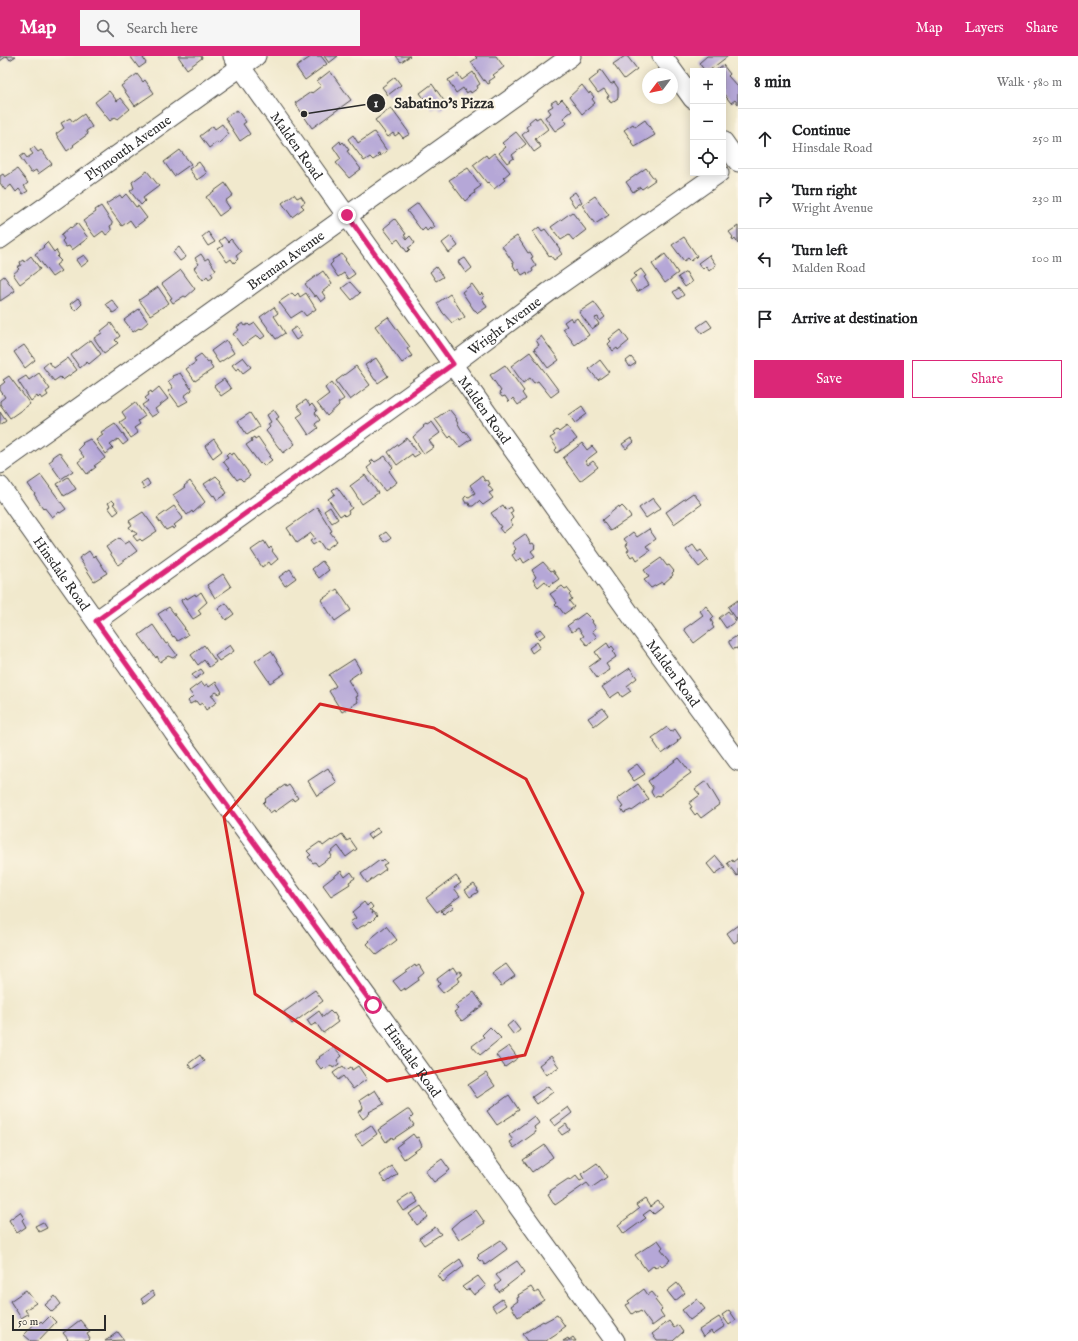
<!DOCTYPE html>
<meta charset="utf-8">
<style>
body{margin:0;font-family:"IM FELL English",serif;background:#f6f6f6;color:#202124}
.controls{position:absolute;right:12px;top:12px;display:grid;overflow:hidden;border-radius:0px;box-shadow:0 2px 10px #0003}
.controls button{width:36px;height:36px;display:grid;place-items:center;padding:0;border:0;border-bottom:1px solid #e0e0e0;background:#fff;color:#202124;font:20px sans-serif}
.compass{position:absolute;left:642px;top:12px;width:36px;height:36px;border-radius:50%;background:#fff;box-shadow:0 2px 10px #0003;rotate:238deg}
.scale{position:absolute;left:12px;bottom:10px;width:94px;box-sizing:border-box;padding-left:4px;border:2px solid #2b2b2b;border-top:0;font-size:11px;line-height:14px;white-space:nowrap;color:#2b2b2b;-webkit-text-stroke:3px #fcf5e5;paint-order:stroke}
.stop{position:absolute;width:12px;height:12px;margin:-9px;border:3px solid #db2777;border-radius:50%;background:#fff}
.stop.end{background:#db2777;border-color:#fff;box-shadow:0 1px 4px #0008}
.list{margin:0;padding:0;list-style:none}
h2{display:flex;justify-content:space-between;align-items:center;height:52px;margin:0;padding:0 16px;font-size:17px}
h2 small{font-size:13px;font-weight:400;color:#757577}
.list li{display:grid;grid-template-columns:26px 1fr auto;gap:12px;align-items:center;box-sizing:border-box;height:60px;padding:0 16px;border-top:1px solid #e0e0e0}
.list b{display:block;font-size:15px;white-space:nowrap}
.list p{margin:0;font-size:13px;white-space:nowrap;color:#757577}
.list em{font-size:13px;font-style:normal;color:#757577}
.actions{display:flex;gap:8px;padding:12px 16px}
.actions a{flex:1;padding:9px 0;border:1px solid #db2777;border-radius:0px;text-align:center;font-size:14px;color:#db2777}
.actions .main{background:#db2777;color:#fff}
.icon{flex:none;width:22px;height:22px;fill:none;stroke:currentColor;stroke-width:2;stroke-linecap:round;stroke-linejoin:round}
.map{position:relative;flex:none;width:738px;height:1285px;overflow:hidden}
header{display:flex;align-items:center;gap:24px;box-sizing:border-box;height:56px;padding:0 20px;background:#db2777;color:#fff}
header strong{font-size:19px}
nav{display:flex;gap:22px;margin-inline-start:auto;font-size:14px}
.search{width:280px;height:36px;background:#f6f6f6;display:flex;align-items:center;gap:10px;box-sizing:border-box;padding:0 14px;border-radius:0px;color:#757577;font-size:15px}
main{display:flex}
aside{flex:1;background:#fff}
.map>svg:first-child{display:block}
</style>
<header>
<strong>Map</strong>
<div class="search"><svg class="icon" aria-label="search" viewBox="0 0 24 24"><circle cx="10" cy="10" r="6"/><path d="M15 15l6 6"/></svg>Search here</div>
<nav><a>Map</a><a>Layers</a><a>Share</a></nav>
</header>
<main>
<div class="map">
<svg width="738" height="1285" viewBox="0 0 738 1285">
<rect width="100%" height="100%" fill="#fcf5e5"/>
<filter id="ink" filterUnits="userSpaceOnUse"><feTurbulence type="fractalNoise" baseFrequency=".025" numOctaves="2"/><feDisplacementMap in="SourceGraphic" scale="8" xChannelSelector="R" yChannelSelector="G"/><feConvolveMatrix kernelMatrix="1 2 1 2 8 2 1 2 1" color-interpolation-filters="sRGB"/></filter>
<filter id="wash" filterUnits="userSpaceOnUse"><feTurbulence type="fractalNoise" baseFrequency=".012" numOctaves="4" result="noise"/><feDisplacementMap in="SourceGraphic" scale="16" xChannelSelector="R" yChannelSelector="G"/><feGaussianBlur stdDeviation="0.9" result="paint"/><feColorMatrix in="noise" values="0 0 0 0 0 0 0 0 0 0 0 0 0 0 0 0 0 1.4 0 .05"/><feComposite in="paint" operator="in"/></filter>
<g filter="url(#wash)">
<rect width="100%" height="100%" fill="#f1e9cd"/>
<g id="blocks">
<!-- building -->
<path fill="#b5a7d7" d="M0,0H16L10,4L7,0L0,5Z
M130,0H146L143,2L146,7L139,12Z
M178,0H201L202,2L187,13Z
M312,0H321L327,8L305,24L296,11Z
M324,0H338L329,7Z
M396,0H410L401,6Z
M475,0H496L504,11L493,19L495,21L489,25L490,27L488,28L485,24L484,25L471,6L477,2Z
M625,0H627L637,13L624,23L613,8Z
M707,0H728L710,14L709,13L705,15L699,7Z
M723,9L730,18L728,20L738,31V48L735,44L731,47L723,37V15H715Z
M601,14L611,28L614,26L618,32V42L611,47L607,41L609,40L604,33L598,37L589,25L598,18L597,17Z
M330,15L351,44L312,72L295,47L311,36L312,37L321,30L317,25Z
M473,16L480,28L477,30L478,32L471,37L470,35L466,37L463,32L456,37L448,24L458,18L462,24Z
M137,18L143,26L145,24L154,37L135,50L121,30Z
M395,21L401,29L388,39L382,31Z
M432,28L447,49L440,54L437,50L432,53L420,37Z
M582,29L589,38L590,36L594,41L592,43L595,47L582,58L569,41Z
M109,35L117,45L121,42L130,53L118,63L115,61L110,65L95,46Z
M562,43L572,55L563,62L567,67L555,75L545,61L551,57L548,53L553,50L551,47L556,44L558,47Z
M391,52L410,78L403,82L399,77L395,80L393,77L388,81L375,64Z
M237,54L246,66L243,68L250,78L240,85L225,62Z
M84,58L92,71L86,75L88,78L73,89L74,90L67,95L56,78L64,72L61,67L70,62L73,66Z
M535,61L536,63L540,61L548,73L535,83L541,91L534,96L522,79L528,74L526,71L530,68L529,66Z
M645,64L655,79L635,91L631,86L632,85L624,74L633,68L635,71Z
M222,68L229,78L218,88L217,86L209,92L200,80L213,70L215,73Z
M374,76L387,95L380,100L379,97L377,98L379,100L373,104L370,101L364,105L348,83L353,79L358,87Z
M516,76L526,88L512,99L514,102L507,107L499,97L506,91L502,87Z
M340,85L341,88L343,86L349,94L347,95L361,113L349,122L336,107L341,103L333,91Z
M34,91L38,96L41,94L52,108L38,118L36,114L31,117L20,101L24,98L27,102L33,98L30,94Z
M180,94L191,108L174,120L164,106Z
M494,97L510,116L503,122L505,124L494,133L488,126L487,127L473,109L486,99L488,102Z
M199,106L207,117L197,124L189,113Z
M468,112L481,130L474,135L475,137L465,145L449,124Z
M646,112L655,124L642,133L640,131L633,136L626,126Z
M17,113L28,127L24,130L28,135L23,138L19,133L16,136L11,129L5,134L0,127V120L3,118L5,121Z
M147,115L159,130L143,142L145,145L141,149L130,135L134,132L132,126Z
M225,127L233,139L225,145L230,152L219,160L206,141Z
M575,136L582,146L575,151L568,141Z
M126,138L136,151L138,150L147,162L135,171L130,164L122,170L106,148L120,139L122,142Z
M294,138L297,142L301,140L305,146L301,149L304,152L292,161L282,147Z
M595,140L609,159L595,168L582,149Z
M418,147L435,171L431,174L430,172L427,175L425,172L422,175L407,155Z
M101,150L113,168L110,170L111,173V175L106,179L103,175L95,181L83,165L96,156L95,154Z
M572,156L586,174L573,184L569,179L561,184L551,171Z
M395,163L406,178L404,179L407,183L410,180L415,187L408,192L410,193L407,196L398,183L394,186L384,173V172Z
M77,167L88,182L72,194L69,190L66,191L62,185L64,183L61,179L70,171L71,172Z
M738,170V188L735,183L733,185L732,182L733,181L729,176Z
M539,171L542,175L545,173L560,193L559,194L562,198L554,204L551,200L550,201L533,176Z
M208,176L215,186L208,190L202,181Z
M451,180L458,190L449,197L442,187Z
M517,180L528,197L530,196L533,201L531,202L536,210L532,213L533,215L528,219L527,216L522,219L518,213L516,214L513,209L514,208L502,190Z
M224,181L228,186L231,183L241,196L236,200L238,203L234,207L231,203L227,206L218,193L223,190L219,185Z
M684,181L697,200L691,205L688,202L684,205L672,189Z
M47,186L54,196L56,194L59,199L57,201L61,205L56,209L61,215L52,221L35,198L44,191L43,190Z
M179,191L186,201L180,205L173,196Z
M201,198L205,204L208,202L216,214L211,217L213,220L209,223L207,220L203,224L194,212L199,208L195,202Z
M342,198L346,203L345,204L355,218L348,223L344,217L338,221L330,209L333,206L332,204Z
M665,198L678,217L665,227L652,208Z
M84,199L89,205L81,211L76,204Z
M709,199L716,209L709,215L706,210L703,213L698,207Z
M31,200L40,213L20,228L13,218L19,213L17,211L21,209L20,206L23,204L24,206Z
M465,202L472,212L466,217L458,206Z
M436,211L443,221L436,225L430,216Z
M641,213L646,220L644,221L649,229L637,236L630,225L636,220L634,218Z
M181,214L195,233L186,241L184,240L173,247L170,243L172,242L162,228Z
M323,215L332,228L322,236L326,242L321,246L316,239L315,241L305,228Z
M686,216L692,226L685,231L678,221Z
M4,220L15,235L0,245V223Z
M350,226L360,237L352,244L342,232Z
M472,228L480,239L482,237L484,241L482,242L487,251L478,257L475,254H474L462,236Z
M158,231L169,247L150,259L139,244Z
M679,232L684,239L678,243L673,236Z
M292,237L295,240L298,237L300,241L306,237L316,253L306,260L302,255L291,262L279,246Z
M450,238L465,261L459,265L458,263L452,267L443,257L437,247Z
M78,242L82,248L75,255L70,248Z
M112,244L119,253L113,257L106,248Z
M594,246L605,261L600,265L598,261L595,262L599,268L592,273L579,256Z
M274,251L278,257L274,260L285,277L276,283L260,261Z
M139,253L148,266L140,273L139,272L133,276L124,264Z
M388,261L410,291L407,293L412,300L402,307L375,270Z
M571,261L573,265L577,262L589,279L575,289L563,273L567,270L564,266Z
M707,264L712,271L702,277L697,271Z
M111,267L120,280L115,284L118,287L104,297L94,282L102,277L101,275Z
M243,267L245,270L248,268L250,270L255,267L265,280L261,283L258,280H256L242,290L233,278L239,274L237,271Z
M296,271L302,280L296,284L290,275Z
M621,274L629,285L618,294L617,292L613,295L608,288L611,285L609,283Z
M541,280L559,304L548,312L534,293L539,289L536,284Z
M91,284L101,298L89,308L87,306L80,312L71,299Z
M226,284L234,297L219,307L211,295Z
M24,289L35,304L25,312L14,296Z
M530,296L559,335L551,341L538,325L534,327L530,322L523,327L511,310Z
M201,298L208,306L210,305L211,308H210L213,313L195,325L186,313L196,306L194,303Z
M243,301L251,311L243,317L239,312L236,314L232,309Z
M631,301L636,307L630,311L626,305Z
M68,302L77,314L63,324L60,321L54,325L43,311L49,306L54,312Z
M376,302L388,320L378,327L376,324H375L365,309Z
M600,304L609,316L598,324L589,313Z
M505,309L524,335L522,337L526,343L518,349L513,342L509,346L505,340L502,341L499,337L501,335L490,319Z
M356,310L370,329L350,344L336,325Z
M39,317L50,333L46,336L48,339L42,343L40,340L38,342L37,340L31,345L18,325L26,320L29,324Z
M180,317L192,334L184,340L188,345L179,350L168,335L173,332L168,325L173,322L172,320Z
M9,320L30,348L10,362L0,348V345L5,341L0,334V330L5,326L3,324Z
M224,323L231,333L221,340L214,330Z
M332,326L344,343L338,347L339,349L327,360L317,347L329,338L325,332Z
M159,331L168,343L155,353L158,357L151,361L142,349L148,345L145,342L149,339L148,337L151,335L152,337Z
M306,344L310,350L312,348L317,355L315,357L320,364L315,368L318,372L309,379L297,361L303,357L297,350Z
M135,346L145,360L138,365L140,368L134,372L138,377L131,382L120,366L126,362L122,356Z
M582,350L587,358L575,367L569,359Z
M449,353L457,363L456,364L461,373L464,376L465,375L471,383L460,391L451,380L449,382L435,363Z
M274,354L279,361L276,363L295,388L283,397L266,375L270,371L268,368L271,366L267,359Z
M0,356L6,365L0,369Z
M250,357L259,371L247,379L238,365Z
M432,366L440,377L429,385L434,391L424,398L413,381L424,371L423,370L426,368L427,369Z
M115,367L128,385L123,389L118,383L110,389L113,392L106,398L96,384L103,379L101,376Z
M567,370L577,383L557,397L555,394L557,392L550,382L555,379L553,377L557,374L559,376Z
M254,381L255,383L258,381L271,400L269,401L272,404L264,410L261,407L260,408L246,389L252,385L251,383Z
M407,382L419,398L414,401L412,398L397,409L388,396Z
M631,382L634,386L626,393L622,388Z
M90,383L105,402L94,410L96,411L87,418L78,406L84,401L78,393L83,388L82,387Z
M214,383L222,395L213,402L205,390Z
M582,387L587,394L592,390L597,396L585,405L588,409L593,405L598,411L580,425L563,402Z
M59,396L73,415L61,423L49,406L53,403L52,401Z
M229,396L231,399L234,397L248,416H247L250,420L243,425L240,422L237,424L223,405L228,402L226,399Z
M385,400L393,411L389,415L397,426L385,435L367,412L372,408L370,406L373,404L375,406Z
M41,419L66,453L60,457L59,456L52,461L44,451L43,452L39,446L34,438H35L28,428Z
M365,419L378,437L362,448L350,430Z
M216,420L221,425L220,426L227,437L217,444L214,439L213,440L204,428Z
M482,420L485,425L488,424L490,428L488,429L493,435L489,437L493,442L483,449L479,445L473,450H470L469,447H466L464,444V442L466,440L469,441L475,437L470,429Z
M68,421L76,433L64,440L57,428Z
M147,423L150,428L144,433L141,427Z
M190,425L205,446L193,457L192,455L187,459L173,439L185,431L184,430Z
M337,431L352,452L348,455L349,457L345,460L343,458L340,460L328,443L335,438L332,434Z
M693,437L702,448L674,468L666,456Z
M653,442L661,452L646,462L639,452Z
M112,444L115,447L113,448L119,455L114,459L108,451L110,450L108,447Z
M503,449L506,454L511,451L513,455L510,457L513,462L510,465L513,469L503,477L499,472L501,471L491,457Z
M174,450L183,462L174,469L176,471L173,473L172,471L166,474L157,462Z
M619,450L620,452L622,450L625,453L631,461L610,475L602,464Z
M317,451L332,475L330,476L337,485L325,494L319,485L313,489L310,485L315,482L311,477L297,487L287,472Z
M330,451L338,463L332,467L324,455Z
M143,456L157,475L142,485L140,483L137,485L133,480L137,478L133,473L132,475L129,471L132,469L129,465Z
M649,473L656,483L646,490L650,495L637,504L634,499L631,501L627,495L629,494L626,489L628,488L624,483L633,476L637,481Z
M386,476L391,482L385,486L380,480Z
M525,478L531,488L533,487L535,490L534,491L535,492L531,495L535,500L524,507L521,502L516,505L512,499L515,497L514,495L516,493L512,487Z
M119,482L124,488L129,485L137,495L118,509L106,491Z
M264,485L269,493L271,491L273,494L272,495L278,503L271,509L269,506L262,511L251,494Z
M693,489L698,496L701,494L708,504L699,511L686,494Z
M89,495L93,501L95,499L107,517L94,525L79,502Z
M661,502L667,510L669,509L674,515L672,517L673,519L663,528L662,526L651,532L644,524L649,521L644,514Z
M322,505L329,514L319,522L312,513Z
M543,506L551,515L553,514L559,523L549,530L545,525L538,531L533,524L536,521L532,514Z
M290,513L296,522L285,530L279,521Z
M223,518L231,531L215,542L207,529Z
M562,530L565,533L567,532L571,537L569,539L572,543L569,545L574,551L564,558L558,550L557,551L555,549L557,547L550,538Z
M337,533L351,554L335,565L321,544Z
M201,536L207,546L198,554L201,558L193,563L182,547L181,544L186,541L187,543L195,538L196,540Z
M738,544V565L728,551Z
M226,547L234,558L226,564L218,553Z
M706,550L714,561L711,564L713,568L712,569L714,572L694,587L684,573L703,559L700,555Z
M169,551L185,572L184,573L188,579L178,585L174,580L173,581L158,558Z
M728,555L736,565L726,572L719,562Z
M585,557L593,565L592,566L596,572L592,575L597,581L587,589L581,582L584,580L578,572L572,576L567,570Z
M153,569L166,588L168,587L177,599L173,602L168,600L160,606L157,600L156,602L139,579Z
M540,573L545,579L539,583L535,577Z
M738,579V594L737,592L733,593L729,587V585Z
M537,586L540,591L532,597L529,592Z
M607,587L610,592L612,590L615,594L613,596L616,601L606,608L610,614L597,622L589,611L600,603L595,596Z
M204,589L216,606L209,611L204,604L198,609L191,599Z
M230,589L234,595L219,605L215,600Z
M271,595L285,617L270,627L255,605Z
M354,603L361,615L348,624L358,640L356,641L358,646L342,656L329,635L336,630L329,619Z
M630,612L637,622L627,630L631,635L622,641L619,636L610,642L602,631Z
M201,613L204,617L195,623L192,619Z
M201,626L204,630L207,628L209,631L216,626L222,636L219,638L216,636L211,640H213L217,646L206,654L202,647L199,649L196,645L190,648L188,645L193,640L189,635Z
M603,652L608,659L594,670L588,662Z
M667,671L671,676L675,673L681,682L677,685L678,686L662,698L654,686H655L652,682Z
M679,702L691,717L659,740L658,739L654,741L651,736L653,732L648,725Z
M637,708L645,718L634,725L627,715Z
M328,712L337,727L317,740L308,725Z
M706,725L720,748L701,762L697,757L695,759L690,752L692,751L689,747L700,739L695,733Z
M638,728L649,743L632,755L631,754L624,757L621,752L623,751L617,743Z
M285,729L286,731L289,729L298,742L294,745L293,743L275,756L274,754L270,757L263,747L266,744L265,743Z
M377,772L380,776L370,783L367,779Z
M342,778L347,785L350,783L357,793L346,801L338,790L330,797L332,800L318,810L315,806L313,807L308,801L311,799L307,795L320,786L323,790L331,784L332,785Z
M716,800L725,811L715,818L707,808Z
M738,802V819L737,820L727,807L732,804L733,806Z
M384,803L387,807L383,809L386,813L367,827L361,818L380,804L381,806Z
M341,815L345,821L351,816L355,822L349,826L350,828L331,840L323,829Z
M456,820L461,827L454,832L460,840L437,856L426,842Z
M474,828L478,833L477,834L478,836L470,841L465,834Z
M364,846L367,850L370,847L373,851L370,854H372L373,855L372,857L374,856L377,860L371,866L370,865L363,870H362L356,874L350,866L356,862L352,856Z
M451,848L454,851L444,858L441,855Z
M738,869V884L734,887L727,877Z
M386,870L397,884L377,899L367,888L370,885L369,884Z
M506,908L515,920L501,930L492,918Z
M415,909L416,911L419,909L424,917L418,922L419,924L405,934V932L401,935L393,925Z
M453,911L457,917L460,915L462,919L458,922L460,925L443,937L437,930L440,928L437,923Z
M315,934L323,945L292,968L284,956Z
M474,936L483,949L462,965L454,956L458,953L455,950Z
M319,955L323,961L330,955L333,958L334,957L337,962L336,963L338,966L323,977L316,967L311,970L307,964Z
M513,965L520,974L514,979L507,970Z
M490,971L501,982L480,999L472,990L484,981L482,979Z
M509,990L518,1002L505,1011L496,999Z
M334,991L342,1000L337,1004L339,1008L333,1012L331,1009L325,1013L323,1011L321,1013L315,1005L320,1002L319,1001Z
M200,999L204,1005L192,1013L188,1008Z
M551,1000L559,1011L546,1019L539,1009Z
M343,1010L346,1014L351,1011L352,1014L358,1010L367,1023L353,1033L343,1020L338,1024L333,1017Z
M486,1017L495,1030L477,1042L468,1029Z
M548,1030L553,1036L537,1048L532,1041Z
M375,1034L384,1048L369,1056L370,1057L363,1063L358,1056L362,1054L363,1051L360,1044Z
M509,1039L519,1054L514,1057V1058L497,1069L487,1055Z
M568,1051L572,1057L555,1070L550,1064Z
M407,1054H409L413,1060L410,1063L414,1069L393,1083L392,1081L386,1086L378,1074Z
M534,1060L539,1067L534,1071L536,1076L514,1092L510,1086L513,1084L509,1079Z
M566,1068L570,1074L562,1079L558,1074Z
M371,1069L377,1078L362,1089L355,1080Z
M413,1078L416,1082L418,1081L422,1090L404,1103L396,1091Z
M545,1089L553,1101L532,1116L523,1104Z
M442,1103L450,1114L434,1126L425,1115Z
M597,1107L607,1121L591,1132L587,1127L555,1149L548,1138L551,1136L550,1135L568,1123L571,1124L576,1120L580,1125L584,1123L581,1118Z
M392,1110L398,1118L386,1127L380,1119Z
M412,1137L418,1146L404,1155L398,1146Z
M645,1143L650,1151L658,1145L663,1151L654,1158L650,1154L643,1159L646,1162L624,1178L618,1169L639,1153L636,1149Z
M421,1150L428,1161L417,1169L409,1158Z
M476,1154L485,1167L459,1184L451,1172L460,1164Z
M20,1156L24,1162L22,1164L26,1171L17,1177L9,1164Z
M43,1166L47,1172L39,1176L35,1170Z
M435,1171L441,1178L424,1189L419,1182Z
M501,1184L507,1193L485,1209L481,1204L480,1205L477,1202L479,1200L478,1199Z
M658,1184L663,1191L661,1193L670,1204L662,1210L660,1208L655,1212L654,1209L647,1215L635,1199Z
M460,1203L464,1210L443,1226L438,1219Z
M517,1205L525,1216L499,1236L495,1230L501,1225L496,1219Z
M478,1220L486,1230L474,1239L469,1233L466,1235L462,1231Z
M677,1227L685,1237L675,1245L667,1235Z
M531,1231L535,1237L538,1235L544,1244L518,1261L511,1250L518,1245L517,1242L519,1241L518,1239Z
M644,1233L648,1239L652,1236L657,1242L655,1244L662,1253L660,1255L664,1261L652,1270L641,1255L637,1257L636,1255L632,1258L626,1249L630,1247L628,1245Z
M26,1234L36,1247L25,1254L28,1258L21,1262L10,1245Z
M152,1235L155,1239L144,1248L141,1243Z
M55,1240L61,1248L52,1256L45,1249Z
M502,1243L506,1249L496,1256L492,1250Z
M697,1243L705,1253L690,1264L682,1254Z
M729,1254L736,1264L729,1269L722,1259Z
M557,1259L565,1270L561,1273L562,1274L545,1285H528L523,1278L543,1265L544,1266Z
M50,1260L56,1266L38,1285H31L24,1279L36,1266L38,1268L41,1265L43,1267Z
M719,1261L725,1270L713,1278L711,1275L703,1281L699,1274Z
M80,1264L90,1276L87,1278L90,1283L88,1285H66L68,1283L63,1277Z
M669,1265L674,1272L678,1269L683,1276L673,1285H657L652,1278Z
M118,1276L124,1284L105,1285Z
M573,1281L576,1285H563L568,1282L569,1284Z"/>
</g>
</g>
<g filter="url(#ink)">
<use href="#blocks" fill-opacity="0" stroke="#494843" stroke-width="1"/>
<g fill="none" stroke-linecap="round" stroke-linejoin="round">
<defs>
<g id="minor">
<path id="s1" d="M233,0L635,565L738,705"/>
<path d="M662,0L693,43"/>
<path d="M723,85L738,106"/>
<path id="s2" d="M0,183L256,0"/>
<path id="s3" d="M0,408L571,0"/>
<path id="s4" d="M0,430L162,659L174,677L373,949L615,1285"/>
<path id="s5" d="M96,565L453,308L549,236L719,117"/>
</g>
</defs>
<!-- minor casing -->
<use href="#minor" stroke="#494843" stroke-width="21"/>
<!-- minor -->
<use href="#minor" stroke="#fff" stroke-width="19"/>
</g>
</g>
<g fill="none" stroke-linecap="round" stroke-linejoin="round" filter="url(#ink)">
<!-- route -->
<path stroke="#db2777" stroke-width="5" d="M347,159L453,308L96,565L162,658L174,677L373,949"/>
</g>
<!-- marked area -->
<path fill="none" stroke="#d62828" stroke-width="3" stroke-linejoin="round" d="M320,648L434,672L526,723L583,837L525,999L387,1025L255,938L224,761Z"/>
<g text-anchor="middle" stroke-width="4" stroke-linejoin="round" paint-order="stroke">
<!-- street labels -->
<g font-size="14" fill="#2b2b2b" stroke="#fcf5e5">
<text dy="5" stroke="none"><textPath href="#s1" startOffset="110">Malden Road</textPath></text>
<text dy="5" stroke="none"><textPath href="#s2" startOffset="157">Plymouth Avenue</textPath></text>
<text dy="5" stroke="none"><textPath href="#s3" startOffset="351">Breman Avenue</textPath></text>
<text dy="5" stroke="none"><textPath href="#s5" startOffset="504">Wright Avenue</textPath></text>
<text dy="5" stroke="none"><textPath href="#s1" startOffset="434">Malden Road</textPath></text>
<text dy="5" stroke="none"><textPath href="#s4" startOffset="107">Hinsdale Road</textPath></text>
<text dy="5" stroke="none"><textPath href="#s1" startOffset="758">Malden Road</textPath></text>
<text dy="5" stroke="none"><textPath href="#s4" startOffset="707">Hinsdale Road</textPath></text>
</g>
</g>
<!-- callouts -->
<path fill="none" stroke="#2b2b2b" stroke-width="1.5" d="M304 58L376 47"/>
<g fill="#2b2b2b" stroke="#fcf5e5" stroke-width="1.5">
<circle cx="304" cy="58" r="4"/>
<circle cx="376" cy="47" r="10"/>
</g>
<g font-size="12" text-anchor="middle" font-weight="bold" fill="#fff">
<text x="376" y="51">1</text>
</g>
<g font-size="15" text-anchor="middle" font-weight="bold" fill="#2b2b2b" stroke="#fcf5e5" stroke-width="4" stroke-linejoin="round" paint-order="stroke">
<text x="444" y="52">Sabatino's Pizza</text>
</g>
</svg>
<div class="controls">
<button>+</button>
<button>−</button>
<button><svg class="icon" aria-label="locate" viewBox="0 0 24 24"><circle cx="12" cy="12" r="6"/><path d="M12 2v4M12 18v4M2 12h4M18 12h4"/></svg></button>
</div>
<svg class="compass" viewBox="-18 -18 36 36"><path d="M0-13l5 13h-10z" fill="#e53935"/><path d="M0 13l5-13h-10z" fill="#757577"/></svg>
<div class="scale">50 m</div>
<div class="stop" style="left:373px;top:949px"></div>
<div class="stop end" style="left:347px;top:159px"></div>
</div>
<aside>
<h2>8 min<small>Walk · 580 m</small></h2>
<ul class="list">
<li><svg class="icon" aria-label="ahead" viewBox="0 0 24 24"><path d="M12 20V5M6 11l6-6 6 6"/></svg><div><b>Continue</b><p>Hinsdale Road</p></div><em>250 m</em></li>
<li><svg class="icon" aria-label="right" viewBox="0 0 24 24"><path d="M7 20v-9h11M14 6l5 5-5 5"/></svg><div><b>Turn right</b><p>Wright Avenue</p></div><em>230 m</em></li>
<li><svg class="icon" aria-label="left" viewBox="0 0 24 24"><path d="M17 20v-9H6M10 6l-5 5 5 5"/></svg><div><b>Turn left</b><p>Malden Road</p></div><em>100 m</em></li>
<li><svg class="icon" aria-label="arrive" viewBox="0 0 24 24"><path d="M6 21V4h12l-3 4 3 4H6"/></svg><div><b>Arrive at destination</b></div></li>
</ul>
<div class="actions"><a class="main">Save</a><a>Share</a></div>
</aside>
</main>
